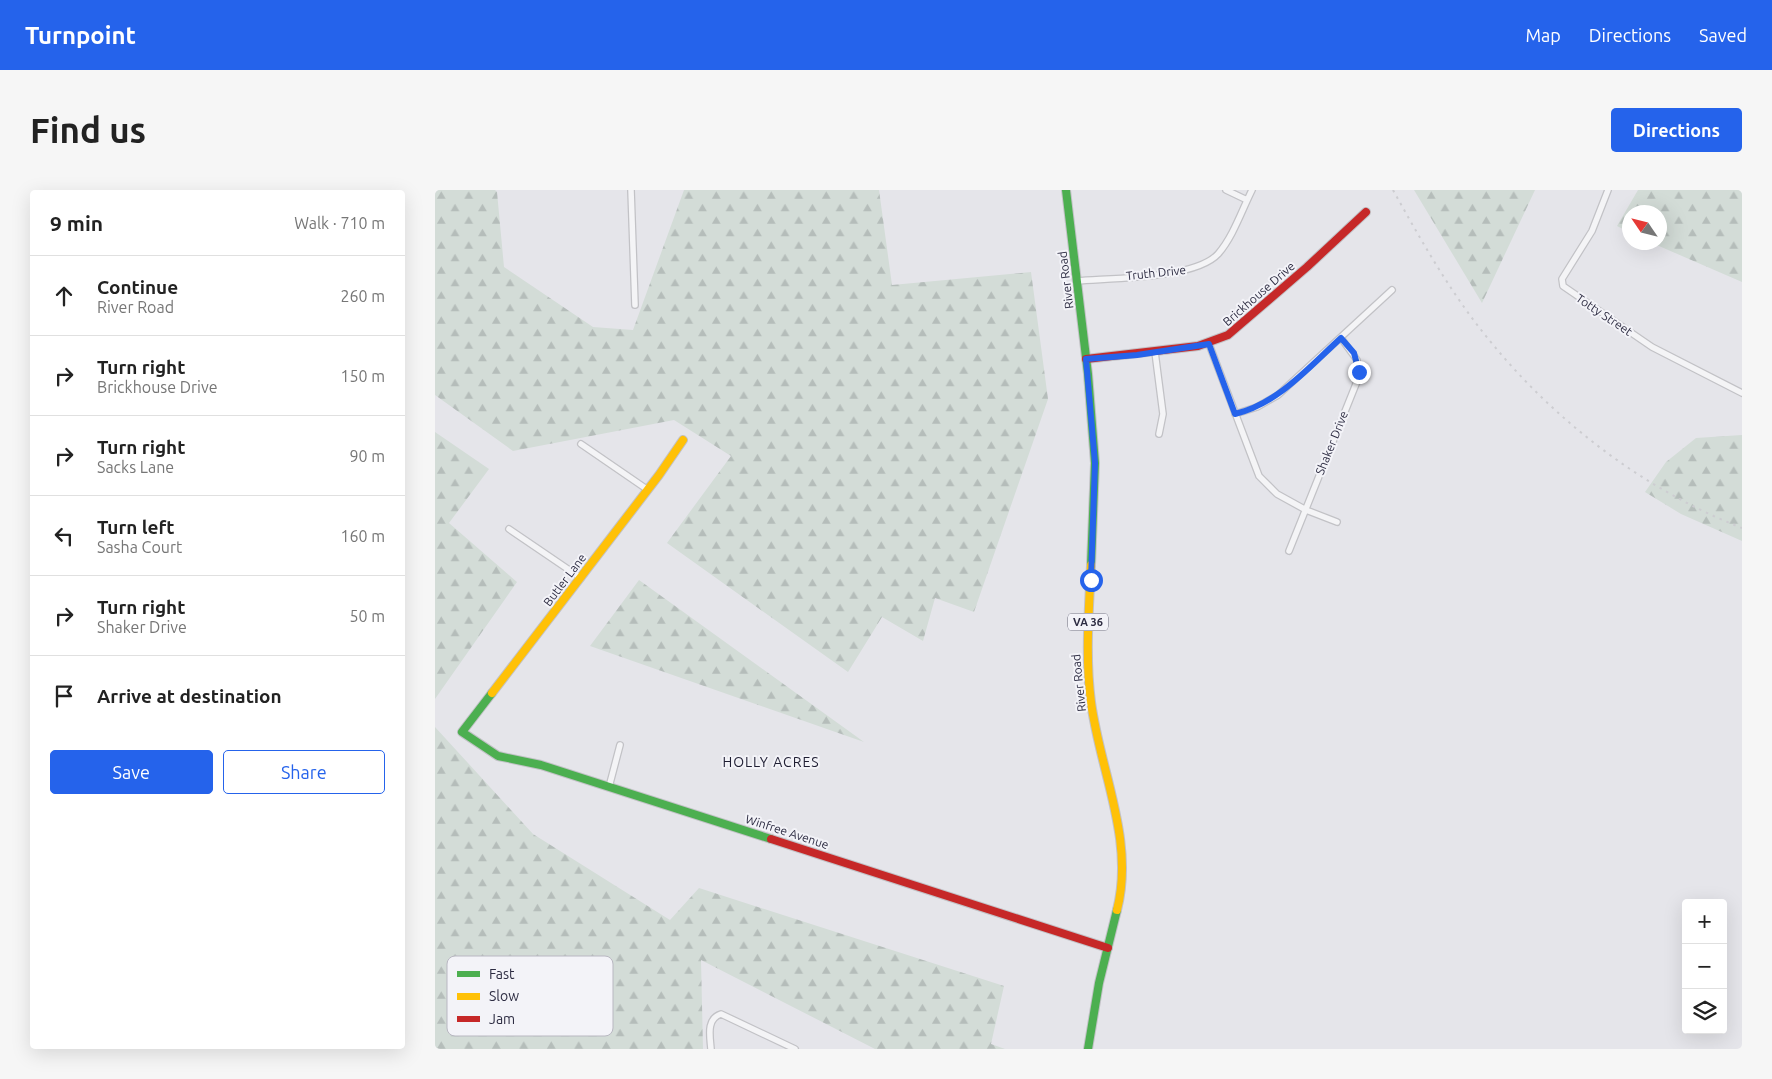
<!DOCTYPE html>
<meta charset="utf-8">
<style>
body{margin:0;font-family:Ubuntu,sans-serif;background:#f6f6f6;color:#222}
.controls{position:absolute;right:15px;bottom:15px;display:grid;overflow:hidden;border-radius:5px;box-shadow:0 5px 20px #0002}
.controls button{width:45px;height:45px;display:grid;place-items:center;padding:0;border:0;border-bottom:1px solid #e0e0e0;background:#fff;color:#222;font:25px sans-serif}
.compass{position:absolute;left:1187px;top:15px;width:45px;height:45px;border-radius:50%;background:#fff;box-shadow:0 5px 20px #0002;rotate:305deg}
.stop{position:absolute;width:15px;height:15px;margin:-11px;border:4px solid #2563eb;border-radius:50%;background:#fff}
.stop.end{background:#2563eb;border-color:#fff;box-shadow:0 1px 5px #0008}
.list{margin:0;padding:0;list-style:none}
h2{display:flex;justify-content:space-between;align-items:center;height:65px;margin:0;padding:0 20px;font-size:21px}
h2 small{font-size:16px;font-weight:400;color:#767676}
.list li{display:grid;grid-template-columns:32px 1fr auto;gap:15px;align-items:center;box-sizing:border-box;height:80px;padding:0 20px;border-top:1px solid #e0e0e0}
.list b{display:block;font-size:19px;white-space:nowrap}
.list p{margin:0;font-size:16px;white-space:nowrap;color:#767676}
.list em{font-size:16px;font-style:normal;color:#767676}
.actions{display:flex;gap:10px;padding:15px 20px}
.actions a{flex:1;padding:11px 0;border:1px solid #2563eb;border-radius:5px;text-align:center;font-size:18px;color:#2563eb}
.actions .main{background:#2563eb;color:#fff}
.icon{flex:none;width:28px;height:28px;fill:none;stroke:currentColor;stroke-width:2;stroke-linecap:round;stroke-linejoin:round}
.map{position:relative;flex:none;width:1307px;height:859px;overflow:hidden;border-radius:5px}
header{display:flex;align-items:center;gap:30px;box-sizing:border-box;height:70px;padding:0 25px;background:#2563eb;color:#fff}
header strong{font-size:24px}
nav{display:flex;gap:28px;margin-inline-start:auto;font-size:18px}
.intro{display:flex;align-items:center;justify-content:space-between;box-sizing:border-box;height:120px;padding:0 30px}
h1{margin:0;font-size:35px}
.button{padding:12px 22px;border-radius:5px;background:#2563eb;color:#fff;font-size:18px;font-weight:700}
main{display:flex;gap:30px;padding:0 30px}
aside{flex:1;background:#fff;border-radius:5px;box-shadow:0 5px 20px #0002}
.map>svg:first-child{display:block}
</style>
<header>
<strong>Turnpoint</strong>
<nav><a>Map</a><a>Directions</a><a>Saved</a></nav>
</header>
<div class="intro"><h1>Find us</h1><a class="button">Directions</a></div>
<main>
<aside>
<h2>9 min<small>Walk · 710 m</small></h2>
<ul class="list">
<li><svg class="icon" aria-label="ahead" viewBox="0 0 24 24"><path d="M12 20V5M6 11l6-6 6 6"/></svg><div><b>Continue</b><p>River Road</p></div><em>260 m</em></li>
<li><svg class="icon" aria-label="right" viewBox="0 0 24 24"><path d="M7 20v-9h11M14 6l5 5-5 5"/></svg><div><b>Turn right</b><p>Brickhouse Drive</p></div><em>150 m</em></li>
<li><svg class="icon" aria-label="right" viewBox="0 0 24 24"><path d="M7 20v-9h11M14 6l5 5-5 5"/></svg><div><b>Turn right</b><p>Sacks Lane</p></div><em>90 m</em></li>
<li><svg class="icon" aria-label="left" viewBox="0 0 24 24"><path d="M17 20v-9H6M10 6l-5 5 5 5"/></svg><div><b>Turn left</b><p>Sasha Court</p></div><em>160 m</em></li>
<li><svg class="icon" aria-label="right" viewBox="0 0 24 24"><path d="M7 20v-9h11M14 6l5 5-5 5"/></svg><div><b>Turn right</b><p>Shaker Drive</p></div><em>50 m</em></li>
<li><svg class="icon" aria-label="arrive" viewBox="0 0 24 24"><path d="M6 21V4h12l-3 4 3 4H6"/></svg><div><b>Arrive at destination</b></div></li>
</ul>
<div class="actions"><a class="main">Save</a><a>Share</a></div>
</aside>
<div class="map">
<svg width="1307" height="859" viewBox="0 0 1307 859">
<defs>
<pattern id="forest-firs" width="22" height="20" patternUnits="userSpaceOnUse" patternTransform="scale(1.25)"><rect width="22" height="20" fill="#d3dcd7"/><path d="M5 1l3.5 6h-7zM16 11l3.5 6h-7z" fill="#b5bdba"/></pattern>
</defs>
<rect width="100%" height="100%" fill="#e5e5ea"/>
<!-- forest -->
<path fill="url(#forest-firs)" d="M0,0H60L62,2L69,77L158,137L198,140L249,0H444L457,95L596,82L613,209L539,422L500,408L488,451L447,427L413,482L232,353L296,266L239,230L78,261L0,205Z
M979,0H1100L1047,113Z
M1203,0H1307V92L1217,53L1224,52V22H1194V42L1182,36Z
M0,242L54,279L14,333L82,392L0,509Z
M1307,245V351L1246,324L1210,302L1231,272L1261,248Z
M204,390L429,552L155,456Z
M0,537L98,644L235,730L264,698L569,796L556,854L570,859H440L266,770L268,859H0Z"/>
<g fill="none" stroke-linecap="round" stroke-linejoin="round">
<defs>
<path id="street" d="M196,0L200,115
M791,0L812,10
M1173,0L1157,41L1127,89L1128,96L1217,157L1307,203
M642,91C676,88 760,89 783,64C798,47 807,20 817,0
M774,154L824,286L842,304L871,320L902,332
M720,162L728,224L724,244
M800,224L822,217L843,205L957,100
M146,254L213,300
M74,339L146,388
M854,361L923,189L922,170L906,148
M174,597L185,555
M276,859C275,846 271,829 286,824L360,859"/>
<path id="fast" d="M631,0L653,184L660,273L656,375
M57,503L27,542L63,566L106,575L336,649
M653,859L664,793L682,720"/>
<path id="slow" d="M656,375C654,421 650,466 656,512C665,581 700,650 682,720
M57,503L224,285L248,250"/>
<path id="jam" d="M651,169L763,156L793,145L872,77L931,22
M336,649L673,758"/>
</defs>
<!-- street casing -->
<use href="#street" stroke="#c2c2c6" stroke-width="8"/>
<!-- fast casing -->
<use href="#fast" stroke="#c2c2c6" stroke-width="10"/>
<!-- slow casing -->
<use href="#slow" stroke="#c2c2c6" stroke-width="10"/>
<!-- jam casing -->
<use href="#jam" stroke="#c2c2c6" stroke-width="10"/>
<!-- street -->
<use href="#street" stroke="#f4f4f6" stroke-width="5.5"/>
<!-- fast -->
<use href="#fast" stroke="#4caf50" stroke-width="8"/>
<!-- slow -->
<use href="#slow" stroke="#ffc107" stroke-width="8"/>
<!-- jam -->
<use href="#jam" stroke="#c62828" stroke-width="8"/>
<!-- rail -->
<path stroke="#cdcdd1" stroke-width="2" stroke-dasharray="2.5 5" stroke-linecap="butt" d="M958,0C983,45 1009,91 1040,132C1108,222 1202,297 1307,338"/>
</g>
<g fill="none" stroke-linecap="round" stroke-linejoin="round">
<!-- route -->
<path stroke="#2563eb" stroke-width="6" d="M656,390L660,273L651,169L702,165L774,154L800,224C844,213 874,177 906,148L919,163L924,182"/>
</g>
<g text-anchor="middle" stroke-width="4" stroke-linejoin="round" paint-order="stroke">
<!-- shield labels -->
<rect fill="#f3f3f8" stroke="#686879" stroke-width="1" x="633" y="423.5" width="40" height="17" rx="4"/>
<g font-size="11" font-weight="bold" fill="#2d2c42">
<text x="653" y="436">VA 36</text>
</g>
<!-- street labels -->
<g font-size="12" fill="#2d2c42" stroke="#f3f3f8">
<text transform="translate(721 83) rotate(-6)" y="4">Truth Drive</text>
<text transform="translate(631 90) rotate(-97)" y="4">River Road</text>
<text transform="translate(824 104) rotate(-41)" y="4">Brickhouse Drive</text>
<text transform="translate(1169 125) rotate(34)" y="4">Totty Street</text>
<text transform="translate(897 253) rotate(-68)" y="4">Shaker Drive</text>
<text transform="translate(130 390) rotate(-53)" y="4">Butler Lane</text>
<text transform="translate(644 493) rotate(-96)" y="4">River Road</text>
<text transform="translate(352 642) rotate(18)" y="4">Winfree Avenue</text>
</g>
<!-- neighbourhood labels -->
<g font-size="14" letter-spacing="1" fill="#1f1e33" stroke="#f3f3f8">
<text x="336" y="577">HOLLY ACRES</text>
</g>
</g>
<!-- legend -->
<rect x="12" y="766" width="166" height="80" rx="8" fill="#f3f3f8" stroke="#b8b7c1" stroke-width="1"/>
<rect x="22" y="781" width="23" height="6" fill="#4caf50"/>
<rect x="22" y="803" width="23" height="7" fill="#ffc107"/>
<rect x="22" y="826" width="23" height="6" fill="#c62828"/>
<g font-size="14" fill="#2d2c42">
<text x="54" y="789">Fast</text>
<text x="54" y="811">Slow</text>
<text x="54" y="834">Jam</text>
</g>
</svg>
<div class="controls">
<button>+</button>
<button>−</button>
<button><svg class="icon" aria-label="layers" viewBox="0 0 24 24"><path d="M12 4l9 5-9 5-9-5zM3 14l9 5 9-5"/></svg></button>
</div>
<svg class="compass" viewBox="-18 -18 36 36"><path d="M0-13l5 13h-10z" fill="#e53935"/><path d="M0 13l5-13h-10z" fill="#767676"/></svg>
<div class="stop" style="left:656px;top:390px"></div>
<div class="stop end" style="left:924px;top:182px"></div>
</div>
</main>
